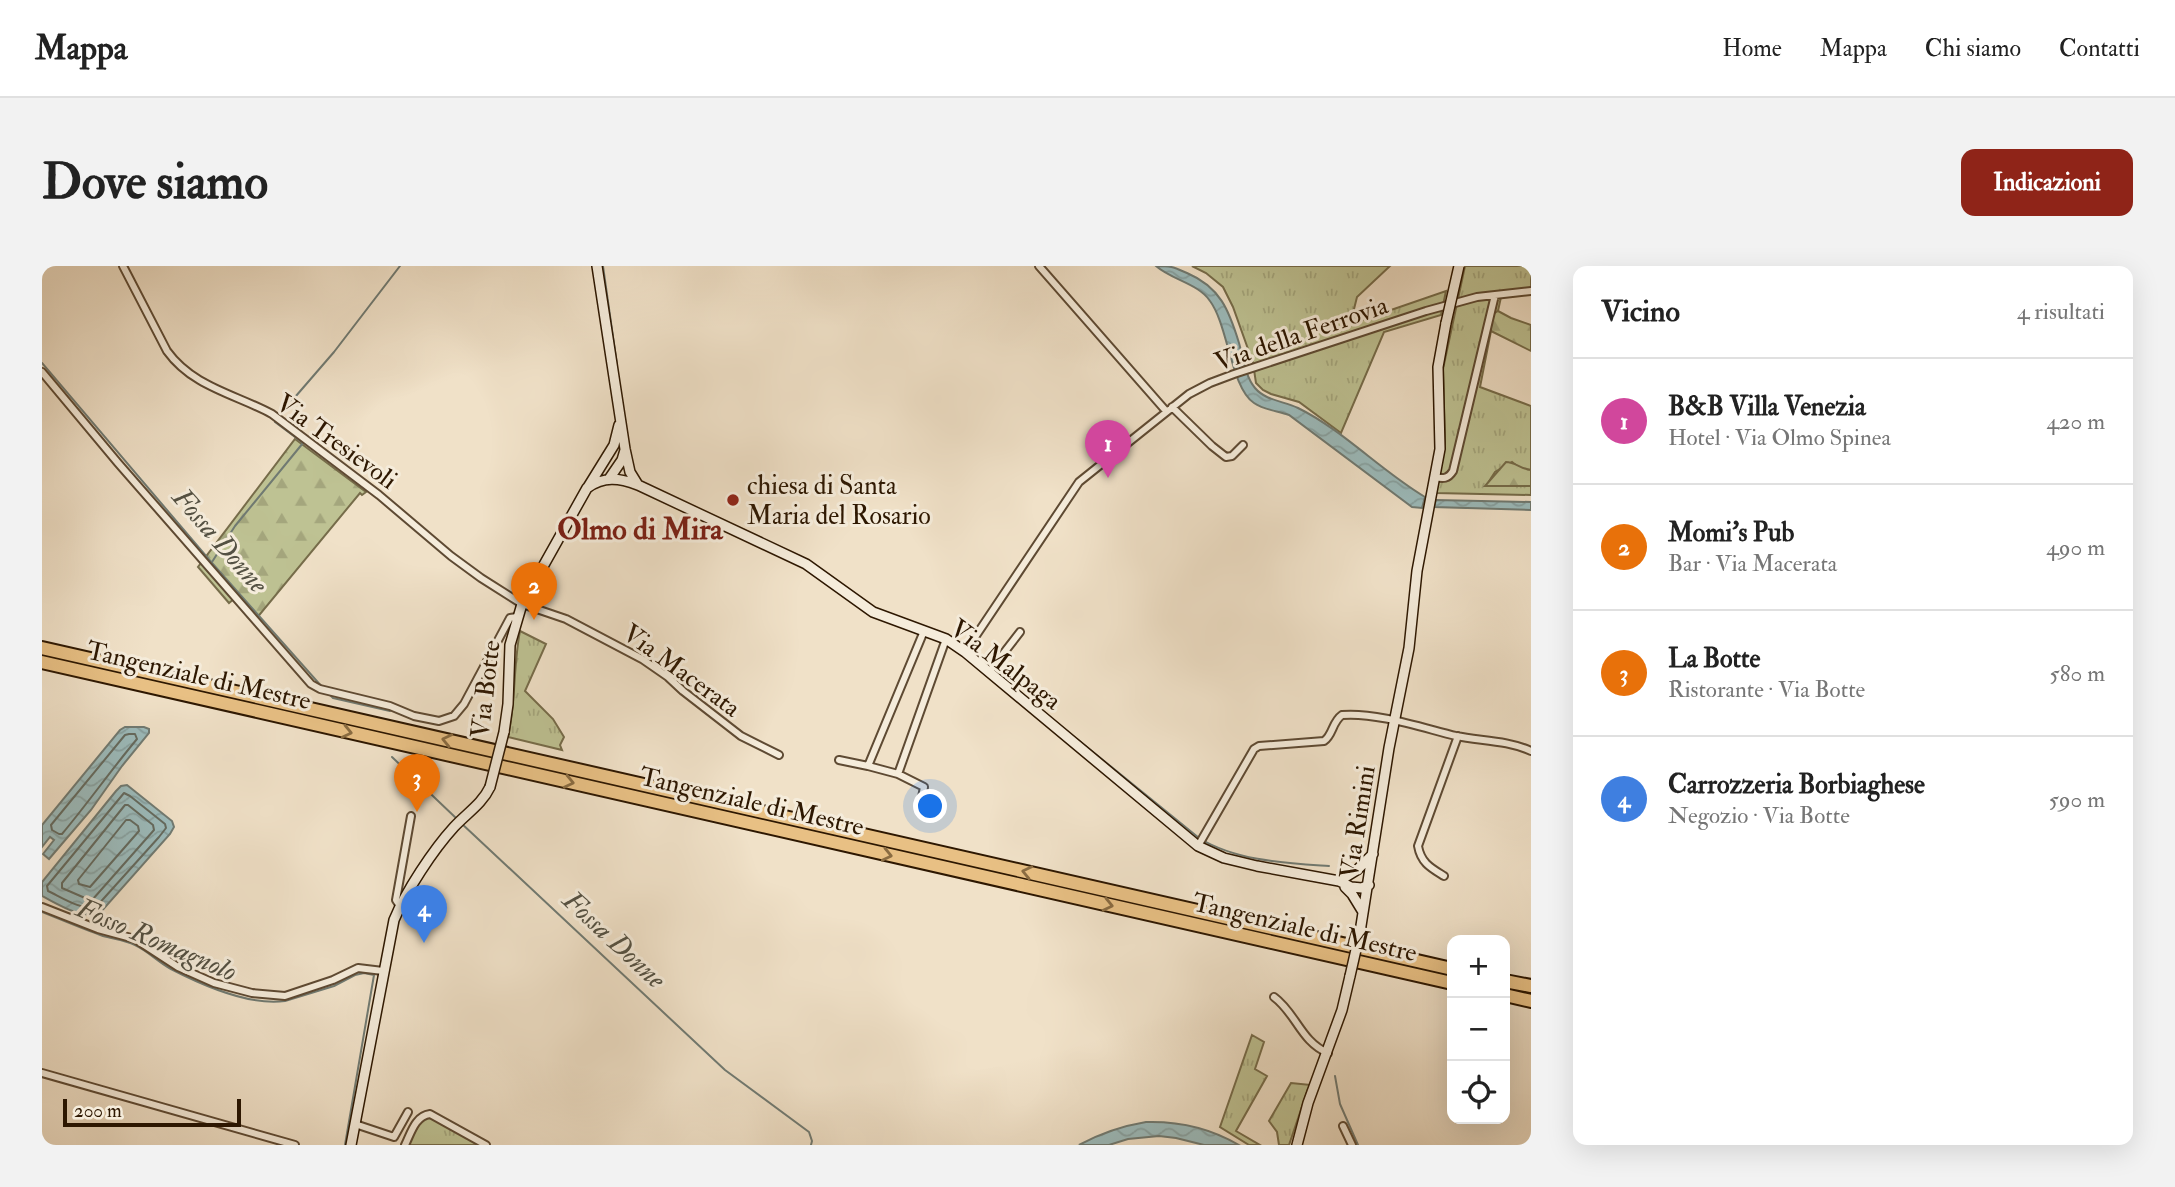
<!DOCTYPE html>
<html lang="it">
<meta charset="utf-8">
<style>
body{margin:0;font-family:"IM FELL Double Pica",serif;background:#f2f2f2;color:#222}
.controls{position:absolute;right:21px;bottom:21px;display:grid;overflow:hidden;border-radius:14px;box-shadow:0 7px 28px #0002}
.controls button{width:63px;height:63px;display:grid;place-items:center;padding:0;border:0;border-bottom:2px solid #e0e0e0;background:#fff;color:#222;font:35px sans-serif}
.scale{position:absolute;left:21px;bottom:18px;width:178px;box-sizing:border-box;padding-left:7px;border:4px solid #2d1701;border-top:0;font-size:19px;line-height:24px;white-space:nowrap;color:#2d1701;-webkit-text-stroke:5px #f5ecdb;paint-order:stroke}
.you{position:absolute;left:889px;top:541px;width:24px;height:24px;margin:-18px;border:5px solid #fff;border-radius:50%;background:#1a73e8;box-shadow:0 0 0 10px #1a73e833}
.badge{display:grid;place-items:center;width:46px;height:46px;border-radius:50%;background:#8f2418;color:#fff;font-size:23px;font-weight:700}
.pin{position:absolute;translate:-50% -58px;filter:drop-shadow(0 2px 4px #0008)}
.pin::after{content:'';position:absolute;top:37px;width:24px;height:21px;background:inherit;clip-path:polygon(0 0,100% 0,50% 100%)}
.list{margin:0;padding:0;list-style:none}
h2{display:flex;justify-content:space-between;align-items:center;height:91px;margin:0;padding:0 28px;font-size:30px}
h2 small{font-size:23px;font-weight:400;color:#767676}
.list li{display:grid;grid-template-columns:46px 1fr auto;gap:21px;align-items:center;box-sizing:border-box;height:126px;padding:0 28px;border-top:2px solid #e0e0e0}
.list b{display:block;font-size:26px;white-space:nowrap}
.list p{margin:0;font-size:23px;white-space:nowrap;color:#767676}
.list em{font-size:23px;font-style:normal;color:#767676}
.icon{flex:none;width:38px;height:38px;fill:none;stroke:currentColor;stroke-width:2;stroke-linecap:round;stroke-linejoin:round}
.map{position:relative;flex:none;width:1489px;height:879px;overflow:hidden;border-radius:14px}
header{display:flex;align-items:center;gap:42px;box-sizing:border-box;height:98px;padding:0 35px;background:#fff;border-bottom:2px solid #e0e0e0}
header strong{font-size:33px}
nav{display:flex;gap:38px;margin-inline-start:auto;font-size:24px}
.intro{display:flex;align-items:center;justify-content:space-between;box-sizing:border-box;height:168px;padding:0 42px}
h1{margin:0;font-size:49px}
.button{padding:18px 32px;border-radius:14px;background:#8f2418;color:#fff;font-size:24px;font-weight:700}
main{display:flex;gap:42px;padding:0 42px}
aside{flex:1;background:#fff;border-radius:14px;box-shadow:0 7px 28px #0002}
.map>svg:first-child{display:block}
</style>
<header>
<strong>Mappa</strong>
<nav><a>Home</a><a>Mappa</a><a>Chi siamo</a><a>Contatti</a></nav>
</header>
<div class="intro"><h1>Dove siamo</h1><a class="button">Indicazioni</a></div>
<main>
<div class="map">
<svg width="1489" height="879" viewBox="0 0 1489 879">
<defs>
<pattern id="grass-tufts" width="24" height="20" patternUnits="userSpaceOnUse" patternTransform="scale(1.75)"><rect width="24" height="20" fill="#bec293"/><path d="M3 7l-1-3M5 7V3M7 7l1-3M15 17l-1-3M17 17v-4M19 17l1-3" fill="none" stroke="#a4a67d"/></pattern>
<pattern id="forest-firs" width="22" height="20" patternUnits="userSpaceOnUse" patternTransform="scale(1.75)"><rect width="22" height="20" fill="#bec293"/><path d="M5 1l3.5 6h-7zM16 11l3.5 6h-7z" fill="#a4a67d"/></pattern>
<pattern id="water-waves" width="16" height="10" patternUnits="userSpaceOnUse" patternTransform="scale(1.75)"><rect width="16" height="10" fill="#9cbcbd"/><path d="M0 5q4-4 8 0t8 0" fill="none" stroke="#87a1a1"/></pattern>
</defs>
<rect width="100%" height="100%" fill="#f0e1c8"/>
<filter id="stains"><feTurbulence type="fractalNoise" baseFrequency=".00286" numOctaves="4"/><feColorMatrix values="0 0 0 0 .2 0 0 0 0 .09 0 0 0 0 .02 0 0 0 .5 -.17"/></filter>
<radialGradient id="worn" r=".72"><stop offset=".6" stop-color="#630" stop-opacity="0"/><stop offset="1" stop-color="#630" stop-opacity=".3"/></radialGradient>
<!-- grass -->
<path fill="url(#grass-tufts)" stroke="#766c4a" stroke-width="2" d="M1150,0H1348L1315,31L1311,47L1317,55L1404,25L1399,49L1342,66L1299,167L1257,136L1229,128L1221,124L1214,117L1211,97L1191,41L1181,21L1164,7Z
M1423,0H1489V24L1476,26L1472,30L1459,31L1456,45L1448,50L1449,65L1438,121L1489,140V204L1479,203L1470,196L1453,206L1444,220H1489V229L1394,227L1403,177L1401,103Z
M478,365L504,378L483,425L511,453L522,471L518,479L520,484L466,471C474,436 471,401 478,365Z
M1210,769L1222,776L1213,803L1225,810L1194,865L1218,879H1207L1178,861Z
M1249,817L1269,819L1266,823L1247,879H1237L1235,866L1227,855Z
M382,848L388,849L437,879H366Z"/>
<!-- forest -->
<path fill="url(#forest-firs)" stroke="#766c4a" stroke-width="2" d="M1456,45L1469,52L1489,59V85L1449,65L1448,50Z
M253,173L324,226L320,229L318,227L214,353L193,332L187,337L156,301Z
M1464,196C1473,196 1479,203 1489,204V220H1443Z"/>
<!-- water -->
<path fill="url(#water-waves)" stroke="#707a72" stroke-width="2" d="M1114,0C1130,0 1131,1 1145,7C1178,21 1187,44 1197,77C1201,91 1203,110 1213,122C1224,135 1242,135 1256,142C1301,164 1339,205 1383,231L1380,242L1370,241L1247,149C1236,145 1222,144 1212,137C1189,122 1186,59 1168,35C1157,18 1130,14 1114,0Z
M1394,234L1489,236V244L1392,241Z
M83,461H102L107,463V467L80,500L49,544L7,593L1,588L12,574L8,571L0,581V559L78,464Z
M85,519L130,555L132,561L128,568L58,647C40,654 16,638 0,630V616L74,525L79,520Z
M1104,856C1138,855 1168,862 1197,879H1162L1134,872L1117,870L1086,873L1067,879H1037C1059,867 1080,860 1104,856Z"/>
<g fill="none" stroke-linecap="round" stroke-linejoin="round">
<!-- shore -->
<path stroke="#646a5f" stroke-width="2" d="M87,468H93L95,473C69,504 46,537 20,568H17L10,564L9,559L83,469Z
M82,527L88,530L123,558L124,562L117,571L54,641C40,645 19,631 6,625L5,620Z
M83,539H86L111,559L112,564L51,633L43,632L20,622V617Z
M84,554H88L96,560L97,565L48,621L37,618L36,614Z"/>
<!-- stream -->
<path stroke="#707a72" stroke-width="2" d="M561,0L575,99
M0,97L170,297L281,422
M241,145L292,86L358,0
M170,296L193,260L261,177L233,156
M287,428L291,432L348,445
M1035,473L1157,572C1194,595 1244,597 1287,600
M350,491L415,553
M419,557L683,804L767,866L770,875L769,879
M0,646C20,654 41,663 61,670C72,673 83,674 93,679C106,685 116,696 129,703C160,719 208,740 243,735L292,720L313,709L322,707L332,709L303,879
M1293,810L1298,838L1316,879"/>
<defs>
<path id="street" d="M81,0L125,85C151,121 193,128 230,148L337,229L409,290L439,312L480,338L524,353L600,393L626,411L641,425L699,470L737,489
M997,0L1124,145
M0,106L76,197L269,418L278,423L348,440L372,450L397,455L412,450L422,438L468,352L475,351
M1130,141L1170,180L1184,191L1190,190L1201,179
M1393,211C1401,213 1406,213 1411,205L1453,29
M923,386L1037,216L1147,128L1168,117L1192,108L1384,45L1435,31L1489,25
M947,406L978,366
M797,494L826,500L882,365
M826,500L856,508
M880,531L882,521L856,508L904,373
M1156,580L1212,483L1217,480L1282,475C1291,469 1290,456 1300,449C1334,446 1381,462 1414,470C1439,475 1465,474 1489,485
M1402,610C1389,602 1379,597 1376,580L1416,470
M358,640L354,634L369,550
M0,641L56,663L93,673L136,701L172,717L210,727L243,730L291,714L316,702L341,705
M1232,731C1254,747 1259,776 1286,787
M0,807L253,879
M313,858L352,871L366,846
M1301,860L1310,879
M363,879C369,867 373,850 388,848L444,879"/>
<path id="secondary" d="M555,0L583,183L588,206L596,219
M567,213L580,194L583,184
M546,221L572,179L577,159
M462,466L466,438L468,379L480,338L545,222C562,210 577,212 596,219L764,298L831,346L904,373L923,386L1156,580L1182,592L1215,600L1297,615L1309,621L1320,622L1327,619
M1297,615L1315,604L1331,588
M1303,621L1310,628L1321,646
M1318,666L1347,482L1367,382L1375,305L1398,183L1396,101L1404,57
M309,879L352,654C364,625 391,584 412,561C425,547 440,538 448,521
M1255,879L1266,837L1300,744L1308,710"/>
<path id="highway" d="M0,382L1410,703
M0,396L1410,717
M1463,715L1489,720
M1463,729L1489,735"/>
</defs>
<!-- street casing -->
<use href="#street" stroke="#5e4a33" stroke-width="10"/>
<!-- secondary casing -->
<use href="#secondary" stroke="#2d1701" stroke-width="12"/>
<!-- highway casing -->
<use href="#highway" stroke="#2d1701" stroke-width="16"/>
<!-- street -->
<use href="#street" stroke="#f5ecdb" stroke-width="6"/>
<!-- secondary -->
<use href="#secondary" stroke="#f5ecdb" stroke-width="9"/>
<!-- highway -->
<use href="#highway" stroke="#e8c084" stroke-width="12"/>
<defs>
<path id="secondary-bridge" d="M1404,57L1417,0
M448,521L462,466
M1308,710L1318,666"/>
</defs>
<!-- secondary-bridge casing -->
<use href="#secondary-bridge" stroke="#2d1701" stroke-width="12" stroke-linecap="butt"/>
<!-- secondary-bridge -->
<use href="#secondary-bridge" stroke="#f5ecdb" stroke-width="9"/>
</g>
<!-- one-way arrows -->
<defs><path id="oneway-chevron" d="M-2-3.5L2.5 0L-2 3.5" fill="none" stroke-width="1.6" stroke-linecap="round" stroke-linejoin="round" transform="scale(1.75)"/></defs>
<g stroke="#8a6c42">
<use href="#oneway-chevron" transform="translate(305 466) rotate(13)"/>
<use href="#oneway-chevron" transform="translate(405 474) rotate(-167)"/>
<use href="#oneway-chevron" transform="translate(527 516) rotate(13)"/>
<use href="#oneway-chevron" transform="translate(845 589) rotate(13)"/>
<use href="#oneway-chevron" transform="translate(985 606) rotate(-167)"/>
<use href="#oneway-chevron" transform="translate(1066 639) rotate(13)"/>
</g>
<!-- markers -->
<circle fill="#8f2418" stroke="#f5ecdb" stroke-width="2.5" cx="691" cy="234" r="7"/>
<g text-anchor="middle" stroke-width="6" stroke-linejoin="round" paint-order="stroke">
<!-- street labels -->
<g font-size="26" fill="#2d1701" stroke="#f5ecdb">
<text transform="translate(1259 67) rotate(-19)" y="9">Via della Ferrovia</text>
<text transform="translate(295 175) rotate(36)" y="9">Via Tresievoli</text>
<text transform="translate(964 398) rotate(37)" y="9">Via Malpaga</text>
<text transform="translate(640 404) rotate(36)" y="9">Via Macerata</text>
<text transform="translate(157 409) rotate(13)" y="9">Tangenziale di Mestre</text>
<text transform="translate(443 423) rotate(-83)" y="9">Via Botte</text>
<text transform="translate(710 535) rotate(13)" y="9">Tangenziale di Mestre</text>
<text transform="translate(1315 556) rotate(-81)" y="9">Via Rimini</text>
<text transform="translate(1263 661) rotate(13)" y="9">Tangenziale di Mestre</text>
</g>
<!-- poi labels -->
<g font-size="26" fill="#2d1701" stroke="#f5ecdb" text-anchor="start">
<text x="705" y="228">chiesa di Santa<tspan x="705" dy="30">Maria del Rosario</tspan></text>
</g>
<!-- water labels -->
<g font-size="28" font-style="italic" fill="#545143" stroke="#f5ecdb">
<text transform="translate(179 274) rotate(49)" y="10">Fossa Donne</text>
<text transform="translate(115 673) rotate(23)" y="10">Fosso Romagnolo</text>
<text transform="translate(573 673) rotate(43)" y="10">Fossa Donne</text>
</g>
<!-- quarter labels -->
<g font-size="30" font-weight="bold" fill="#7a1f14" stroke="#f5ecdb">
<text x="598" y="273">Olmo di Mira</text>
</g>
</g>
<rect width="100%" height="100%" filter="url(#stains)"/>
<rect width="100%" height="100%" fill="url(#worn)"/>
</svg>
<div class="controls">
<button>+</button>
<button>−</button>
<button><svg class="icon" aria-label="locate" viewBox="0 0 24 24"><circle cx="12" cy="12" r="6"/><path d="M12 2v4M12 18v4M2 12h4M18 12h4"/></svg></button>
</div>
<div class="scale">200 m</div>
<div class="you"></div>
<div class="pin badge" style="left:1066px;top:212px;background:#d1479c">1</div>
<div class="pin badge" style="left:492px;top:354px;background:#e8710a">2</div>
<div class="pin badge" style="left:375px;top:546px;background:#e8710a">3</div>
<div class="pin badge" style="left:382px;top:677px;background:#3f7fe0">4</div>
</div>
<aside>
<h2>Vicino<small>4 risultati</small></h2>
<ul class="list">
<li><span class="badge" style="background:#d1479c">1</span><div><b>B&amp;B Villa Venezia</b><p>Hotel · Via Olmo Spinea</p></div><em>420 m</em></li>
<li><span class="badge" style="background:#e8710a">2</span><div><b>Momi's Pub</b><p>Bar · Via Macerata</p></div><em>490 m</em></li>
<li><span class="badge" style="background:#e8710a">3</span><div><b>La Botte</b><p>Ristorante · Via Botte</p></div><em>580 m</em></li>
<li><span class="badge" style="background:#3f7fe0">4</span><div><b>Carrozzeria Borbiaghese</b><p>Negozio · Via Botte</p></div><em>590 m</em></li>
</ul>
</aside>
</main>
